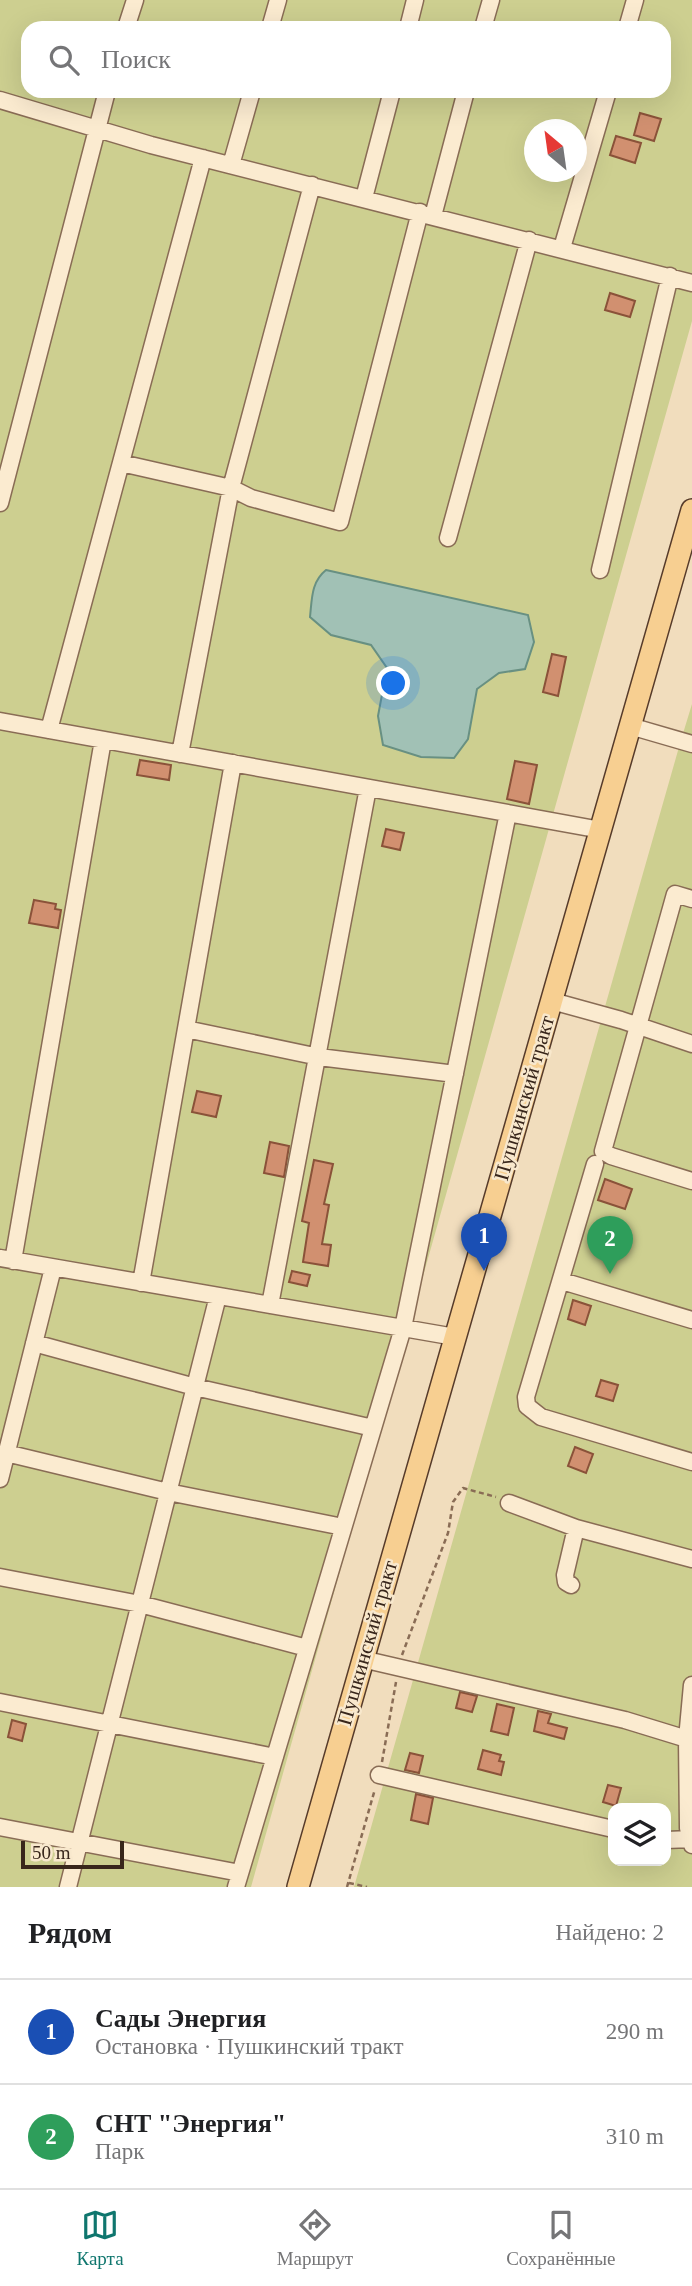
<!DOCTYPE html>
<html lang="ru">
<meta charset="utf-8">
<style>
body{margin:0;font-family:Georgia,serif;background:#f6f6f6;color:#202124}
.controls{position:absolute;right:21px;bottom:21px;display:grid;overflow:hidden;border-radius:14px;box-shadow:0 7px 28px #0002}
.controls button{width:63px;height:63px;display:grid;place-items:center;padding:0;border:0;border-bottom:2px solid #e0e0e0;background:#fff;color:#202124;font:35px sans-serif}
.compass{position:absolute;left:524px;top:119px;width:63px;height:63px;border-radius:50%;background:#fff;box-shadow:0 7px 28px #0002;rotate:331deg}
.scale{position:absolute;left:21px;bottom:18px;width:103px;box-sizing:border-box;padding-left:7px;border:4px solid #38261b;border-top:0;font-size:19px;line-height:24px;white-space:nowrap;color:#38261b;-webkit-text-stroke:5px #f8e8cd;paint-order:stroke}
.you{position:absolute;left:394px;top:684px;width:24px;height:24px;margin:-18px;border:5px solid #fff;border-radius:50%;background:#1a73e8;box-shadow:0 0 0 10px #1a73e833}
.badge{display:grid;place-items:center;width:46px;height:46px;border-radius:50%;background:#0f766e;color:#fff;font-size:23px;font-weight:700}
.pin{position:absolute;translate:-50% -58px;filter:drop-shadow(0 2px 4px #0008)}
.pin::after{content:'';position:absolute;top:37px;width:24px;height:21px;background:inherit;clip-path:polygon(0 0,100% 0,50% 100%)}
.list{margin:0;padding:0;list-style:none}
h2{display:flex;justify-content:space-between;align-items:center;height:91px;margin:0;padding:0 28px;font-size:30px}
h2 small{font-size:23px;font-weight:400;color:#757577}
.list li{display:grid;grid-template-columns:46px 1fr auto;gap:21px;align-items:center;box-sizing:border-box;height:105px;padding:0 28px;border-top:2px solid #e0e0e0}
.list b{display:block;font-size:26px;white-space:nowrap}
.list p{margin:0;font-size:23px;white-space:nowrap;color:#757577}
.list em{font-size:23px;font-style:normal;color:#757577}
.icon{flex:none;width:38px;height:38px;fill:none;stroke:currentColor;stroke-width:2;stroke-linecap:round;stroke-linejoin:round}
.map{position:relative;flex:none;width:692px;height:1887px;overflow:hidden}
.search{position:absolute;background:#fff;box-shadow:0 7px 28px #0002;left:21px;right:21px;top:21px;height:77px;display:flex;align-items:center;gap:18px;box-sizing:border-box;padding:0 24px;border-radius:21px;color:#757577;font-size:26px}
.sheet{height:301px;background:#fff}
nav{display:flex;justify-content:space-around;align-items:center;box-sizing:border-box;height:98px;border-top:2px solid #e0e0e0;background:#fff;font-size:19px;color:#757577}
nav a{display:grid;justify-items:center;gap:4px}
nav .on{color:#0f766e}
.map>svg:first-child{display:block}
</style>
<div class="map">
<svg width="692" height="1887" viewBox="0 0 692 1887">
<rect width="100%" height="100%" fill="#f1ddbd"/>
<!-- green -->
<path fill="#cdcf90" fill-rule="evenodd" d="M0,0H692V321L251,1887H0ZM28,28H664V91H28ZM534,130H576V172H534Z
M692,704V1887H354L681,740ZM613,1808H666V1861H613Z"/>
<!-- water -->
<path fill="#a1c1b5" stroke="#689082" stroke-width="2" d="M326,570L528,615L534,642L525,669L499,673L477,689L468,739L454,758L421,757L383,745L378,716L387,668L371,645L331,635L310,617C312,599 311,582 326,570Z"/>
<!-- building -->
<path fill="#d19070" stroke="#8a5239" stroke-width="2" d="M640,113L661,119L654,141L634,135Z
M616,136L641,143L635,163L610,155Z
M610,293L635,301L630,317L605,310Z
M552,654L566,657L558,696L543,692Z
M140,760L171,765L169,780L137,775Z
M515,761L537,765L529,804L507,799Z
M386,829L404,833L400,850L382,846Z
M34,900L56,904L55,909L61,910L58,928L29,923Z
M197,1091L221,1096L216,1117L192,1112Z
M270,1142L289,1146L284,1177L264,1173Z
M314,1160L333,1164L324,1204L329,1205L322,1244L331,1245L328,1266L303,1262L309,1223L302,1221Z
M605,1179L632,1189L625,1209L598,1200Z
M292,1271L310,1275L307,1286L289,1282Z
M573,1300L591,1306L585,1325L568,1319Z
M601,1380L618,1385L613,1401L596,1396Z
M575,1447L593,1454L586,1473L568,1466Z
M460,1692L477,1696L472,1712L456,1708Z
M497,1704L514,1708L508,1735L491,1731Z
M538,1711L551,1714L548,1723L567,1728L564,1739L534,1731Z
M12,1720L26,1724L22,1741L8,1737Z
M483,1750L501,1755L499,1761L504,1762L501,1775L478,1769Z
M410,1753L423,1756L419,1773L405,1770Z
M608,1785L621,1788L616,1806L603,1802Z
M416,1794L433,1798L428,1824L411,1820Z"/>
<g fill="none" stroke-linecap="round" stroke-linejoin="round">
<defs>
<path id="minor" d="M126,28L135,0
M270,28L278,0
M408,28L415,0
M483,28L491,0
M627,28L635,0
M0,100L151,145L692,283
M231,165L252,91
M364,198L392,91
M433,216L466,91
M562,248L608,91
M121,463L231,488L251,498L340,522L420,212
M0,503L107,91
M448,538L529,240
M600,570L670,276
M0,721L601,830
M630,726L692,744
M49,730L203,158
M180,754L231,488L312,185
M692,899L675,894L603,1151L611,1156L692,1181
M552,1001L621,1020L692,1044
M186,1029L319,1057L455,1074
M595,1164L526,1397L527,1406L541,1417L692,1462
M0,1258L455,1337
M13,1261L103,740
M562,1281L692,1320
M141,1283L233,763
M270,1305L368,788
M34,1343L195,1387L373,1428
M6,1453L168,1492L343,1527
M0,1479L53,1268
M509,1503L576,1528L692,1559
M0,1577L140,1604L307,1648
M571,1585L566,1582L565,1575L576,1528
M362,1659L625,1720L687,1739
M692,1685L687,1739L688,1828L692,1845
M0,1702L275,1757
M379,1775L613,1829
M0,1827L240,1873
M666,1840L692,1839
M68,1887L218,1296
M236,1887L403,1328L508,813"/>
<path id="major" d="M298,1887L692,510"/>
</defs>
<!-- minor casing -->
<use href="#minor" stroke="#896c55" stroke-width="19"/>
<!-- major casing -->
<use href="#major" stroke="#573b2a" stroke-width="24"/>
<!-- path -->
<path stroke="#896c55" stroke-width="2.5" stroke-dasharray="5 3.5" stroke-linecap="butt" d="M402,1655L448,1533L453,1502L463,1488L496,1497
M382,1762L396,1682
M349,1883L367,1887
M347,1887L375,1789"/>
<!-- minor -->
<use href="#minor" stroke="#fbebd0" stroke-width="16"/>
<!-- major -->
<use href="#major" stroke="#f7cf91" stroke-width="21"/>
</g>
<g text-anchor="middle" stroke-width="5" stroke-linejoin="round" paint-order="stroke">
<!-- street labels -->
<g font-size="21" fill="#38261b" stroke="#f8e8cd">
<text transform="translate(524 1098) rotate(-74)" y="7">Пушкинский тракт</text>
<text transform="translate(367 1643) rotate(-74)" y="7">Пушкинский тракт</text>
</g>
</g>
</svg>
<div class="controls">
<button><svg class="icon" aria-label="layers" viewBox="0 0 24 24"><path d="M12 4l9 5-9 5-9-5zM3 14l9 5 9-5"/></svg></button>
</div>
<svg class="compass" viewBox="-18 -18 36 36"><path d="M0-13l5 13h-10z" fill="#e53935"/><path d="M0 13l5-13h-10z" fill="#757577"/></svg>
<div class="scale">50 m</div>
<div class="you"></div>
<div class="pin badge" style="left:484px;top:1271px;background:#1a4fb4">1</div>
<div class="pin badge" style="left:610px;top:1274px;background:#2e9e5b">2</div>
<div class="search"><svg class="icon" aria-label="search" viewBox="0 0 24 24"><circle cx="10" cy="10" r="6"/><path d="M15 15l6 6"/></svg>Поиск</div>
</div>
<section class="sheet">
<h2>Рядом<small>Найдено: 2</small></h2>
<ul class="list">
<li><span class="badge" style="background:#1a4fb4">1</span><div><b>Сады Энергия</b><p>Остановка · Пушкинский тракт</p></div><em>290 m</em></li>
<li><span class="badge" style="background:#2e9e5b">2</span><div><b>СНТ &quot;Энергия&quot;</b><p>Парк</p></div><em>310 m</em></li>
</ul>
</section>
<nav>
<a class="on"><svg class="icon" aria-label="map" viewBox="0 0 24 24"><path d="M3 6l6-2 6 2 6-2v14l-6 2-6-2-6 2zM9 4v14M15 6v14"/></svg>Карта</a>
<a><svg class="icon" aria-label="directions" viewBox="0 0 24 24"><path d="M12 3l9 9-9 9-9-9zM9 14v-3h6M13 9l2 2-2 2"/></svg>Маршрут</a>
<a><svg class="icon" aria-label="saved" viewBox="0 0 24 24"><path d="M7 4h10v16l-5-4-5 4z"/></svg>Сохранённые</a>
</nav>
